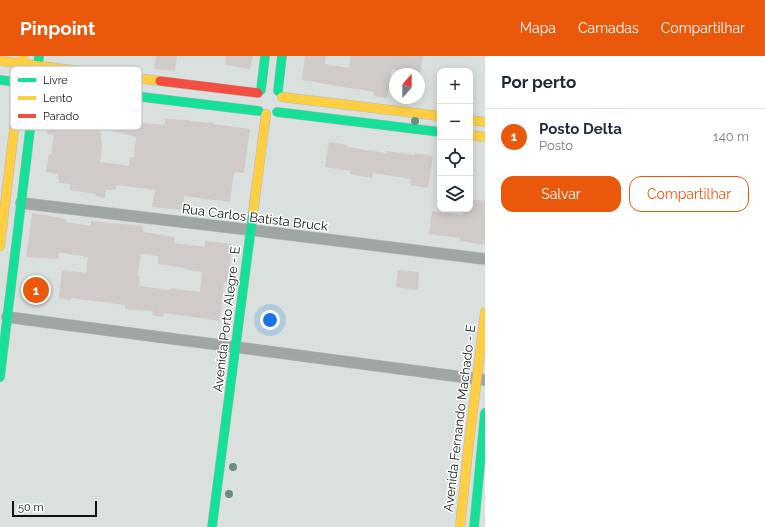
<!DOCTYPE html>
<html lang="pt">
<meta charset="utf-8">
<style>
body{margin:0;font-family:Raleway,sans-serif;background:#f2f2f3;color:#1f2937}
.controls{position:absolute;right:12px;top:12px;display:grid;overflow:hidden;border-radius:8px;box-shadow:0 2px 10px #0003}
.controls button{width:36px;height:36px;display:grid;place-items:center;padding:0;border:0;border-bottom:1px solid #e0e1e3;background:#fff;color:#1f2937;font:20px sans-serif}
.compass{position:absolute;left:389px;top:12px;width:36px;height:36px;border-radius:50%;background:#fff;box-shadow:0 2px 10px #0003;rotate:21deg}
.scale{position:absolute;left:12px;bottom:10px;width:85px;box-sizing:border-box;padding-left:4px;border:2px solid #0f1412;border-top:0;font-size:11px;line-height:14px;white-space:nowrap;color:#0f1412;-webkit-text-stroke:3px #fff;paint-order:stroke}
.you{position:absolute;left:270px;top:264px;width:14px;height:14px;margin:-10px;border:3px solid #fff;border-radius:50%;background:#1a73e8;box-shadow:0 0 0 6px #1a73e833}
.badge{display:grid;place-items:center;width:26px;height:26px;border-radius:50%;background:#ea580c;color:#fff;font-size:13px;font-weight:700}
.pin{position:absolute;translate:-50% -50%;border:2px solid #fff;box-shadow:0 1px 4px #0006}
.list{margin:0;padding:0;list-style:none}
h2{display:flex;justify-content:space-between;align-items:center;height:52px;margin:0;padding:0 16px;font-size:17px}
h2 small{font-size:13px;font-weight:400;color:#747a83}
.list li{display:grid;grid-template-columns:26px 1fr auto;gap:12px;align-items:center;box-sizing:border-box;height:56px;padding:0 16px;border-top:1px solid #e0e1e3}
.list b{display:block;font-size:15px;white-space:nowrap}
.list p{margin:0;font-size:13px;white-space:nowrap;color:#747a83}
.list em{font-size:13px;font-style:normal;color:#747a83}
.actions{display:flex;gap:8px;padding:12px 16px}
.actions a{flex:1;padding:9px 0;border:1px solid #ea580c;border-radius:12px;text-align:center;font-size:14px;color:#ea580c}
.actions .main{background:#ea580c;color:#fff}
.icon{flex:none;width:22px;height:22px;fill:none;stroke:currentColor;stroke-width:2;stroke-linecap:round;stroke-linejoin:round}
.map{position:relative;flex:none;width:485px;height:471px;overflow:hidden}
header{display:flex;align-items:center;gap:24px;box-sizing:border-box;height:56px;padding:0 20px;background:#ea580c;color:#fff}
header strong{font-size:19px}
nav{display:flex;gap:22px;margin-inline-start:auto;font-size:14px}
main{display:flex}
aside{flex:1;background:#fff}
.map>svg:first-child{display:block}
</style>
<header>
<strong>Pinpoint</strong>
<nav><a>Mapa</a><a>Camadas</a><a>Compartilhar</a></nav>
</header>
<main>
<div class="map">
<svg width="485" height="471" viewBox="0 0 485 471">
<rect width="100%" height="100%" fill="#d9e0dd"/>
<!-- building -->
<path fill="#d0cac8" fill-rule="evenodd" d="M156,0H177L175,15L154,13Z
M226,0H253L250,13L225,9Z
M305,0H326L325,8L349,12L351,0H423L420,19L419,18L392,13L387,42L373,40L374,36L302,24Z
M52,40L66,42L64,55H86L85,64L104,65L107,56L126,60L125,65L165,69V63L189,64V65L213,67V68L250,73L244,117L234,116L230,146L184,140L183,154L152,151L155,134L117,129L116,134H106L105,142L95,140L96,138L70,134V128L59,127L58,118L46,116L49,98H51L54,79L47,78ZM100,72L136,81L134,101H130L129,110L100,106L102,89Z
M329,86L347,89V91L386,97V95L415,99V97L433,100L428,132L410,129L411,123L373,117L372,122L350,118V115L325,111Z
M470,143L485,145V189L459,185L460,182L429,178L432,155L463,159V153H470Z
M32,157L66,163V166L91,170V165L143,170V176L175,181L174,187L205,191V185L232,188L228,227L224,226L220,265L164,257L163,261L152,259L153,255L125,253V249L71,242L70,244L59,242L62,214L86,217L88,201L59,196L58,203L26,201ZM141,198L158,200V208L185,212L184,213L202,216L200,236L171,232L170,234L139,230L140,221L138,220Z
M398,214L419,216L418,234L396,231Z"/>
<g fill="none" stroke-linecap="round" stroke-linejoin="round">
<defs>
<path id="street" d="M21,147L251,174L485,203
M7,261L485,324"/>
<path id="fast" d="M0,24L259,55
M261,34L265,0
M278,35L282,0
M277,56L440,76
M0,321L39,0
M212,471L253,157
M474,471L485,357"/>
<path id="slow" d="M0,5L160,25
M282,41L440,60
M470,64L485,66
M470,79L485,81
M253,157L266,58
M0,190L23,0
M460,471L468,395L485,256"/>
<path id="jam" d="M160,25L258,37"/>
</defs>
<!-- street casing -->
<use href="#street" stroke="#b5bab8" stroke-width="12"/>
<!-- fast casing -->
<use href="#fast" stroke="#b5bab8" stroke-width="10"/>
<!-- slow casing -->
<use href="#slow" stroke="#b5bab8" stroke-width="10"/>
<!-- jam casing -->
<use href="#jam" stroke="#b5bab8" stroke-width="10"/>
<!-- street -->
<use href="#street" stroke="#9fa6a3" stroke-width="11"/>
<!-- fast -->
<use href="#fast" stroke="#16e098" stroke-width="9"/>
<!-- slow -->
<use href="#slow" stroke="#ffcf43" stroke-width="9"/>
<!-- jam -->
<use href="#jam" stroke="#f24e42" stroke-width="9"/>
</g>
<!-- trees -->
<g fill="#698e82">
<circle cx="415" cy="65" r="4"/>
<circle cx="233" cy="411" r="4"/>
<circle cx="229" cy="438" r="4"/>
</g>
<g text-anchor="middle" stroke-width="3" stroke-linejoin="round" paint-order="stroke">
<!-- street labels -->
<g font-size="13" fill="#0f1412" stroke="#fff">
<text transform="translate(255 161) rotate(7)" y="5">Rua Carlos Batista Bruck</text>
<text transform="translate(226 263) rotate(-83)" y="5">Avenida Porto Alegre - E</text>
<text transform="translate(459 362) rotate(-83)" y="5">Avenida Fernando Machado - E</text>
</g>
</g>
<!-- legend -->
<rect x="10" y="10" width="132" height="64" rx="6" fill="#fff" stroke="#b7b8b8" stroke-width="1"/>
<rect x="18" y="22" width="18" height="4" fill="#16e098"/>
<rect x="18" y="40" width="18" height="4" fill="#ffcf43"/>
<rect x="18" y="58" width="18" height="4" fill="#f24e42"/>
<g font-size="11" fill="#0f1412">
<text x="43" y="28">Livre</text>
<text x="43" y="46">Lento</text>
<text x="43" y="64">Parado</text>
</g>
</svg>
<div class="controls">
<button>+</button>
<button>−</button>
<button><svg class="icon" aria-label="locate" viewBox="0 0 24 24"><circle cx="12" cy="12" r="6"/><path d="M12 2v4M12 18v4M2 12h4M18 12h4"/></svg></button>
<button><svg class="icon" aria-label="layers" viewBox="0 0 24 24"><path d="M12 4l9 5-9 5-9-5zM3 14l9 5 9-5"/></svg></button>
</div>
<svg class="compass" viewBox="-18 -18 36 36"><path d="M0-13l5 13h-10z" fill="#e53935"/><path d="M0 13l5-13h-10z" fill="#747a83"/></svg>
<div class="scale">50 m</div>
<div class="you"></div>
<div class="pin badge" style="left:36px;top:234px">1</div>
</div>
<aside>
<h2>Por perto<small></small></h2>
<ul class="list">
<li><span class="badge">1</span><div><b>Posto Delta</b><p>Posto</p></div><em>140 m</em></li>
</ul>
<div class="actions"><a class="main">Salvar</a><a>Compartilhar</a></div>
</aside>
</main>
